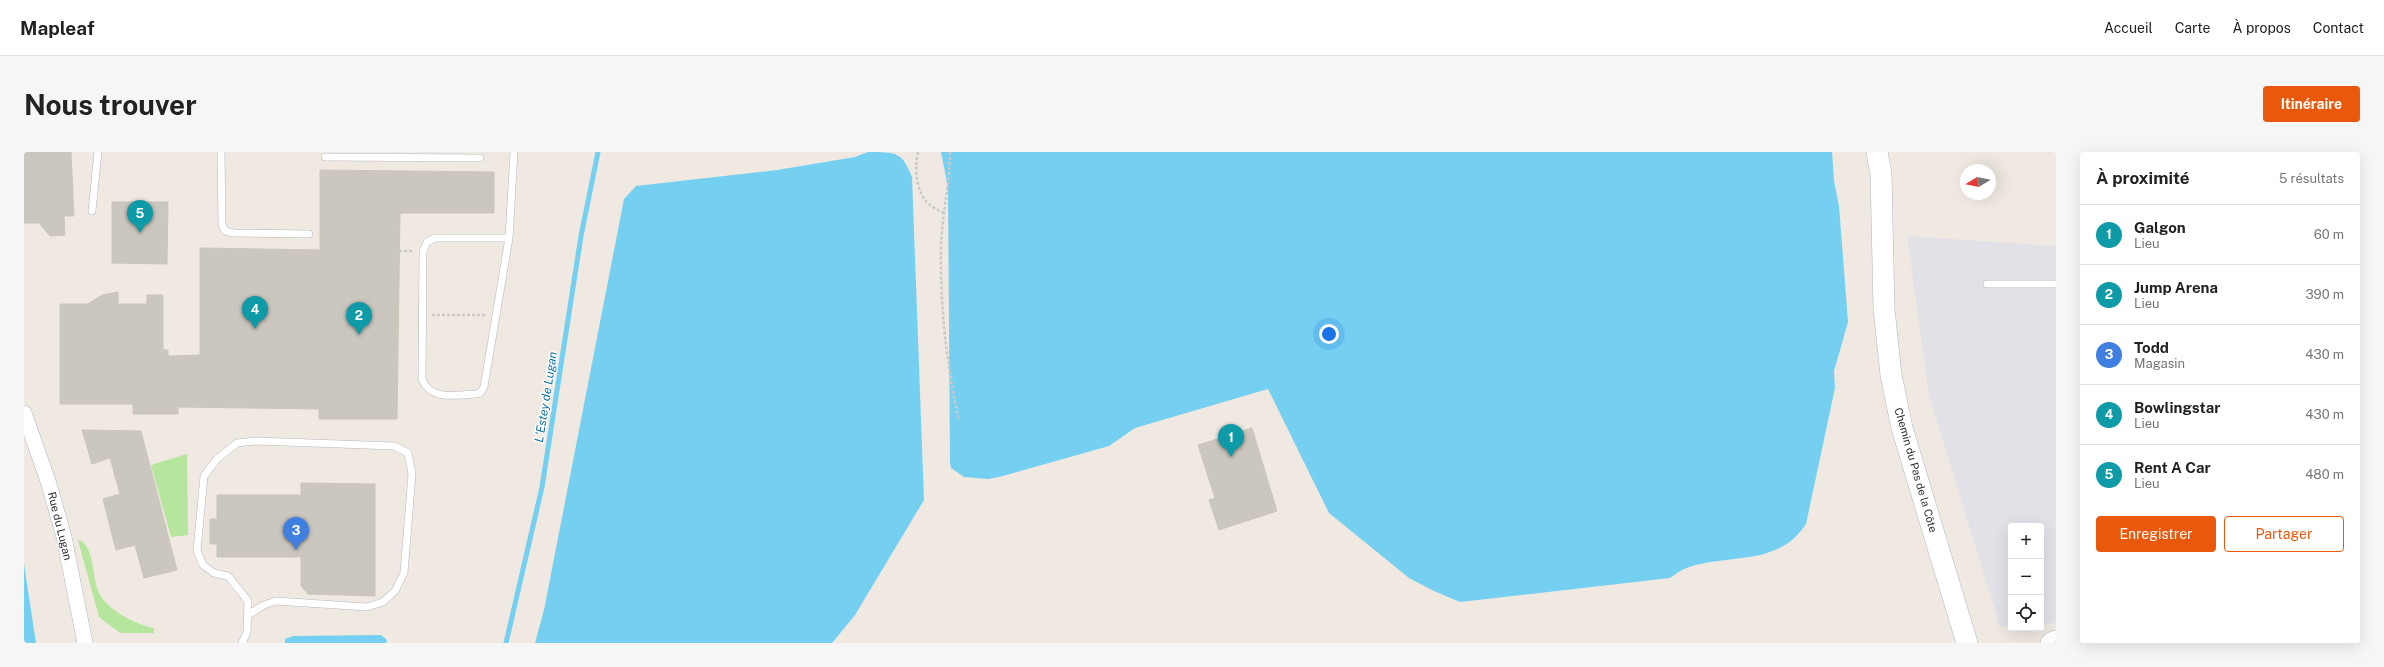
<!DOCTYPE html>
<html lang="fr">
<meta charset="utf-8">
<style>
body{margin:0;font-family:"Public Sans",sans-serif;background:#f6f6f6;color:#222}
.controls{position:absolute;right:12px;bottom:12px;display:grid;overflow:hidden;border-radius:4px;box-shadow:0 4px 16px #0002}
.controls button{width:36px;height:36px;display:grid;place-items:center;padding:0;border:0;border-bottom:1px solid #e0e0e0;background:#fff;color:#222;font:20px sans-serif}
.compass{position:absolute;left:1936px;top:12px;width:36px;height:36px;border-radius:50%;background:#fff;box-shadow:0 4px 16px #0002;rotate:260deg}
.you{position:absolute;left:1305px;top:182px;width:14px;height:14px;margin:-10px;border:3px solid #fff;border-radius:50%;background:#1a73e8;box-shadow:0 0 0 6px #1a73e833}
.badge{display:grid;place-items:center;width:26px;height:26px;border-radius:50%;background:#ea580c;color:#fff;font-size:13px;font-weight:700}
.pin{position:absolute;translate:-50% -33px;filter:drop-shadow(0 1px 2px #0008)}
.pin::after{content:'';position:absolute;top:21px;width:14px;height:12px;background:inherit;clip-path:polygon(0 0,100% 0,50% 100%)}
.list{margin:0;padding:0;list-style:none}
h2{display:flex;justify-content:space-between;align-items:center;height:52px;margin:0;padding:0 16px;font-size:17px}
h2 small{font-size:13px;font-weight:400;color:#767676}
.list li{display:grid;grid-template-columns:26px 1fr auto;gap:12px;align-items:center;box-sizing:border-box;height:60px;padding:0 16px;border-top:1px solid #e0e0e0}
.list b{display:block;font-size:15px;white-space:nowrap}
.list p{margin:0;font-size:13px;white-space:nowrap;color:#767676}
.list em{font-size:13px;font-style:normal;color:#767676}
.actions{display:flex;gap:8px;padding:12px 16px}
.actions a{flex:1;padding:9px 0;border:1px solid #ea580c;border-radius:4px;text-align:center;font-size:14px;color:#ea580c}
.actions .main{background:#ea580c;color:#fff}
.icon{flex:none;width:22px;height:22px;fill:none;stroke:currentColor;stroke-width:2;stroke-linecap:round;stroke-linejoin:round}
.map{position:relative;flex:none;width:2032px;height:491px;overflow:hidden;border-radius:4px}
header{display:flex;align-items:center;gap:24px;box-sizing:border-box;height:56px;padding:0 20px;background:#fff;border-bottom:1px solid #e0e0e0}
header strong{font-size:19px}
nav{display:flex;gap:22px;margin-inline-start:auto;font-size:14px}
.intro{display:flex;align-items:center;justify-content:space-between;box-sizing:border-box;height:96px;padding:0 24px}
h1{margin:0;font-size:28px}
.button{padding:10px 18px;border-radius:4px;background:#ea580c;color:#fff;font-size:14px;font-weight:700}
main{display:flex;gap:24px;padding:0 24px}
aside{flex:1;background:#fff;border-radius:4px;box-shadow:0 4px 16px #0002}
.map>svg:first-child{display:block}
</style>
<header>
<strong>Mapleaf</strong>
<nav><a>Accueil</a><a>Carte</a><a>À propos</a><a>Contact</a></nav>
</header>
<div class="intro"><h1>Nous trouver</h1><a class="button">Itinéraire</a></div>
<main>
<div class="map">
<svg width="2032" height="491" viewBox="0 0 2032 491">
<rect width="100%" height="100%" fill="#efe9e1"/>
<!-- industrial -->
<path fill="#e3e1e8" d="M1883,84L2032,94V471L2017,472V374H1987V474L1976,475L1905,243Z"/>
<!-- green -->
<path fill="#b6e59e" d="M163,302L164,383L147,385L127,313Z
M54,388L58,389C71,401 68,424 74,439C81,457 112,473 130,476V481H96L75,465Z"/>
<!-- water -->
<path fill="#75cff0" d="M844,0C873,0 878,0 888,25L900,348L831,463L808,491H511L520,458L600,47L612,34L753,18L831,5Z
M917,0H1808L1810,29L1815,54L1824,170L1810,219L1811,236L1782,372C1755,414 1707,402 1665,415C1658,417 1652,422 1646,426L1436,450L1410,439L1385,426L1305,361L1244,237L1111,276L1085,294L975,325L964,327L940,325L927,316L926,311L924,36Z
M0,412L12,491H0Z
M357,483L363,488L362,491H261V487L269,484Z"/>
<g fill="none" stroke-linecap="round" stroke-linejoin="round">
<!-- stream -->
<path stroke="#75cff0" stroke-width="5" d="M482,491L518,335L557,84L574,0"/>
</g>
<!-- building -->
<path fill="#cbc7bf" stroke="#cbc5ba" d="M0,0H47L50,64H40L41,83L26,84L15,71H0Z
M296,18L470,20V61H376L373,267H295V257L154,255V262H109V252H36V152H64L78,143L94,140V152H123V143H139V198H144V204L176,203V96L296,98Z
M88,50H144L143,112L88,111Z
M1228,276L1253,359L1195,378L1185,348L1191,346L1174,293Z
M58,278L117,279L153,418L120,426L111,393L92,398L79,347L96,342L86,306L68,312Z
M277,331L351,332V444L284,442L277,434V405H193V392H186V367H193V343H277Z"/>
<g fill="none" stroke-linecap="round" stroke-linejoin="round">
<defs>
<path id="lane" d="M197,0L198,72L201,79L209,81L285,82
M301,5L456,6
M68,59L74,0
M411,86H485L460,235L456,241L451,242C429,243 407,249 398,227L399,99L403,90Z
M485,86L490,0
M1963,132H2032
M218,491L223,480L224,449L204,424L190,421L179,413L173,399L180,324L193,307L213,291L232,289L370,294L384,301L388,322L380,421L371,439L359,450L343,455L252,449L240,453L224,463"/>
<path id="street" d="M0,261L24,329L40,385L61,491"/>
<path id="secondary" d="M1853,0L1857,22L1860,157L1867,223L1878,276L1943,491
M2027,491L2032,489"/>
</defs>
<!-- lane casing -->
<use href="#lane" stroke="#b4b7c1" stroke-width="8"/>
<!-- street casing -->
<use href="#street" stroke="#b4b7c1" stroke-width="16"/>
<!-- secondary casing -->
<use href="#secondary" stroke="#b4b7c1" stroke-width="22"/>
<!-- path -->
<path stroke="#c9c9c9" stroke-width="2.5" stroke-dasharray="3 2" stroke-linecap="butt" d="M894,0C890,16 892,43 907,54C911,57 917,59 921,62
M926,0C926,32 918,62 917,94C916,152 922,211 935,269
M375,99H388
M408,163H461"/>
<!-- lane -->
<use href="#lane" stroke="#fff" stroke-width="7"/>
<!-- street -->
<use href="#street" stroke="#fff" stroke-width="15"/>
<!-- secondary -->
<use href="#secondary" stroke="#fff" stroke-width="21"/>
</g>
<g text-anchor="middle" stroke-width="3" stroke-linejoin="round" paint-order="stroke">
<!-- street labels -->
<g font-size="11" fill="#2e2e2e" stroke="#fff">
<text transform="translate(1892 318) rotate(74)" y="4">Chemin du Pas de la Côte</text>
<text transform="translate(36 374) rotate(76)" y="4">Rue du Lugan</text>
</g>
<!-- water labels -->
<g font-size="12" font-style="italic" fill="#0d6fa3" stroke="#fff">
<text transform="translate(522 245) rotate(-81)" y="4">L'Estey de Lugan</text>
</g>
</g>
</svg>
<div class="controls">
<button>+</button>
<button>−</button>
<button><svg class="icon" aria-label="locate" viewBox="0 0 24 24"><circle cx="12" cy="12" r="6"/><path d="M12 2v4M12 18v4M2 12h4M18 12h4"/></svg></button>
</div>
<svg class="compass" viewBox="-18 -18 36 36"><path d="M0-13l5 13h-10z" fill="#e53935"/><path d="M0 13l5-13h-10z" fill="#767676"/></svg>
<div class="you"></div>
<div class="pin badge" style="left:1207px;top:305px;background:#0f9aa8">1</div>
<div class="pin badge" style="left:335px;top:183px;background:#0f9aa8">2</div>
<div class="pin badge" style="left:272px;top:398px;background:#3f7fe0">3</div>
<div class="pin badge" style="left:231px;top:177px;background:#0f9aa8">4</div>
<div class="pin badge" style="left:116px;top:81px;background:#0f9aa8">5</div>
</div>
<aside>
<h2>À proximité<small>5 résultats</small></h2>
<ul class="list">
<li><span class="badge" style="background:#0f9aa8">1</span><div><b>Galgon</b><p>Lieu</p></div><em>60 m</em></li>
<li><span class="badge" style="background:#0f9aa8">2</span><div><b>Jump Arena</b><p>Lieu</p></div><em>390 m</em></li>
<li><span class="badge" style="background:#3f7fe0">3</span><div><b>Todd</b><p>Magasin</p></div><em>430 m</em></li>
<li><span class="badge" style="background:#0f9aa8">4</span><div><b>Bowlingstar</b><p>Lieu</p></div><em>430 m</em></li>
<li><span class="badge" style="background:#0f9aa8">5</span><div><b>Rent A Car</b><p>Lieu</p></div><em>480 m</em></li>
</ul>
<div class="actions"><a class="main">Enregistrer</a><a>Partager</a></div>
</aside>
</main>
